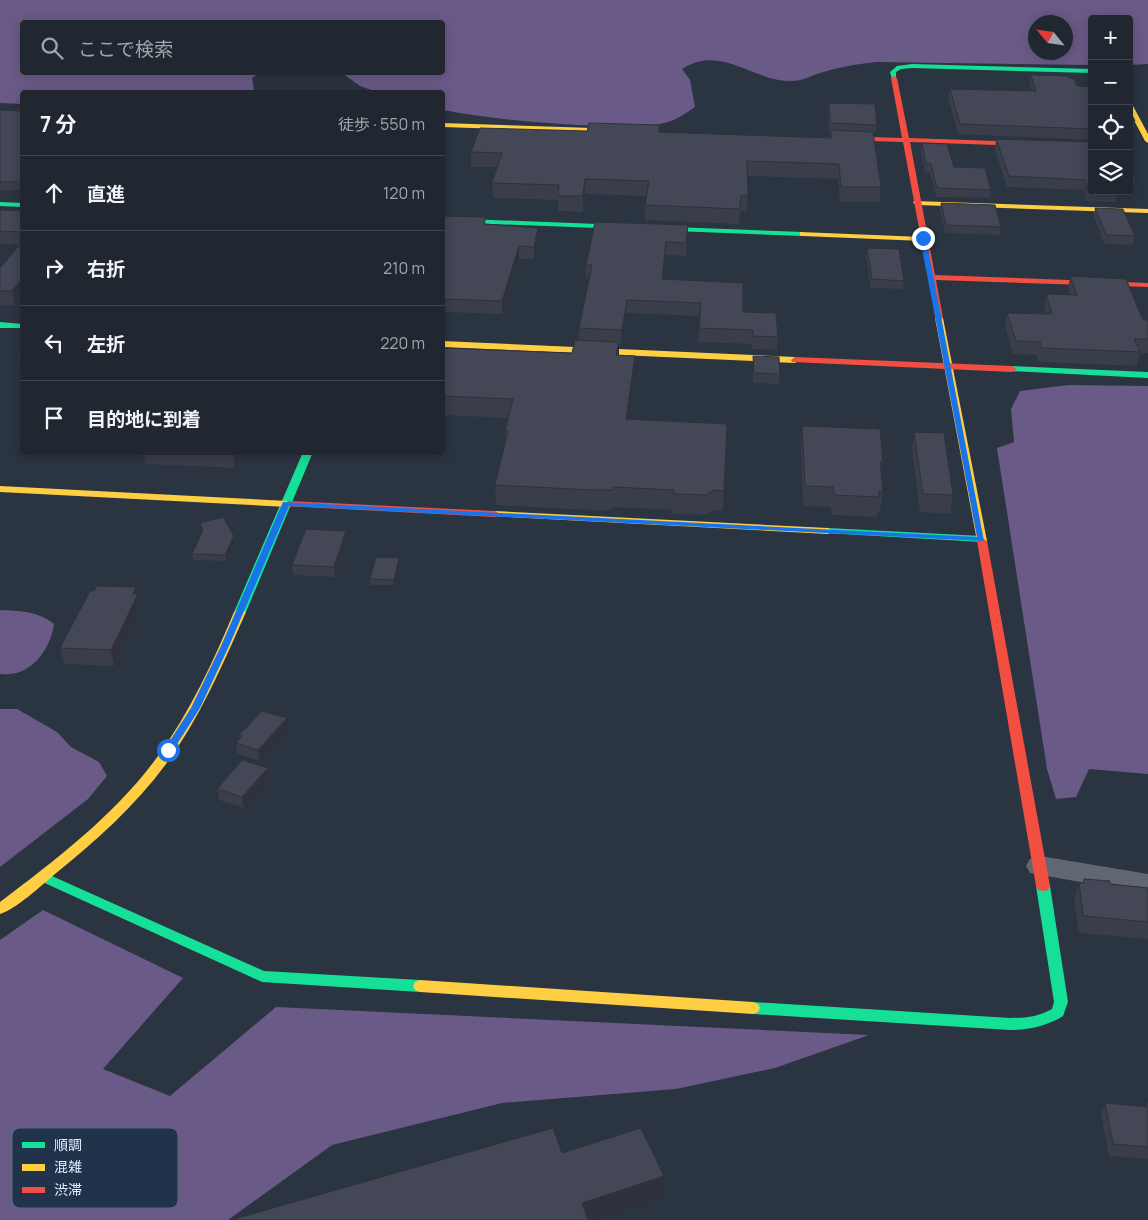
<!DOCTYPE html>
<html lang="ja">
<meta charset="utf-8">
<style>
body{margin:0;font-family:Manrope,"Noto Sans JP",sans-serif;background:#282f39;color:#f1f3f6}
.controls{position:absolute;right:15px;top:15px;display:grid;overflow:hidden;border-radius:5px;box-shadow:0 2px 12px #0003}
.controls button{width:45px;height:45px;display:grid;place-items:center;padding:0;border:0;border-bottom:1px solid #3d444d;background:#202731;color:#f1f3f6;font:25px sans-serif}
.compass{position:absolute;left:1028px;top:15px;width:45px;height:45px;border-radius:50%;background:#202731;box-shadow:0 2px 12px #0003;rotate:299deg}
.stop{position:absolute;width:15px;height:15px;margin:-11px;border:4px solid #1a73e8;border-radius:50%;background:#fff}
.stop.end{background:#1a73e8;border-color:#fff;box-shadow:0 1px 5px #0008}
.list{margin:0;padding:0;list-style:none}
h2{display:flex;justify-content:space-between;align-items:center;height:65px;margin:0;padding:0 20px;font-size:21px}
h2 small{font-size:16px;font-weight:400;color:#a2a5ab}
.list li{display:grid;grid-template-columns:32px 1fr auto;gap:15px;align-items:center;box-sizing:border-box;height:75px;padding:0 20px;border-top:1px solid #3d444d}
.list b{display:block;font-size:19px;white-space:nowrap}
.list em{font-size:16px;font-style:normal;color:#a2a5ab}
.icon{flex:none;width:28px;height:28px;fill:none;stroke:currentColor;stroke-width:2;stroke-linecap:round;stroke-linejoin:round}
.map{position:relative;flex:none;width:1148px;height:1220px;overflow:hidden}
.search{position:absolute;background:#202731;box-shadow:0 2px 12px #0003;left:20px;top:20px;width:425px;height:55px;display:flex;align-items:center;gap:12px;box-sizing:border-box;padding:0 18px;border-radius:5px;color:#a2a5ab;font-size:19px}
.panel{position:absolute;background:#202731;box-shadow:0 2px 12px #0003;left:20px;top:90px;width:425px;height:365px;border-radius:5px}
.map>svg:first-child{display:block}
</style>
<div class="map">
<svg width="1148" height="1220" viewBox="0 0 1148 1220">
<rect width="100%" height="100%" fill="#2b3441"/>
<!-- forest -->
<path fill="#6a5a87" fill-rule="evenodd" d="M0,0H1148V64L1129,65V19H1092V65L877,62C857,64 839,67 820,73C810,76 803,81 791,81C751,81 721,44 682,69L690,80L695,107C686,113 678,119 668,122C647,128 625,126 603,126C549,124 496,120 443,110L442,92H377L360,86L342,73L442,72V22H22V72L259,73L252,78L254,91L252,92H22V104L0,103ZM1036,22H1066V52H1036Z
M1068,385L1148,386V774L1089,769L1076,797L1056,799L1047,769L997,448L1014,442L1011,409L1020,391Z
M0,610C20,611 38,611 54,624C50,651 30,678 0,674Z
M0,709H17L57,732L71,747L99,762L107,776L88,799L0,867Z
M43,910L183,978L103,1069L170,1096L276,1007L869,1035L775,1068L676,1089L502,1103L332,1145L228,1220H0V940Z"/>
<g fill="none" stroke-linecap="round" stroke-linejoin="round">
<!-- street -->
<path fill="#606772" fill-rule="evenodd" d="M1040,856L1148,874V894L1030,873L1026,866L1030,859Z"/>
<!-- fast -->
<path fill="#16e098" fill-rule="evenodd" d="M912,64L1092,69V73L912,68L901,69L896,72V79H892L890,72L897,66Z
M1026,143L1092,144V148L1028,146L1026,145Z
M0,202L22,203V207L0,206Z
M442,218L803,232L807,234L803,236L442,222Z
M0,322L22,324V328H0Z
M1012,366L1148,372V378L1009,371V367Z
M303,452H313L246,612L244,614H236L234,612Z
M828,528L982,536L987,539L982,542L824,533L823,531L824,529Z
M43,872L264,971L420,980L425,982L427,986L425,990L420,992L262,982L38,880L36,877L38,874Z
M1043,881L1048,882L1050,886L1068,1002L1063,1016C1047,1026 1029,1030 1010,1030L753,1014L748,1012L746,1008L748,1004L753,1002L1010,1018C1025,1018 1038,1017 1052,1009L1054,1002L1036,886L1038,882Z"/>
<!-- slow -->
<path fill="#ffcf43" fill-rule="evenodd" d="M1129,102L1132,104L1148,134V143L1145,141L1129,111Z
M442,123L623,129L626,131L623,133L442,127Z
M914,201L1148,209V213L917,205L913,203Z
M800,232L923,237L927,239L923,241L803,236H800Z
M939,315L943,318L987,541L982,544L977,541L935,318Z
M442,341L795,357L799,360L795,363L442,347Z
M0,486L288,501L293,504L288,507L0,492Z
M495,511L828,528L833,531L828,534L491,516L490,514L491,512Z
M240,609L246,612C223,664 200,718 166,764C135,806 96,841 55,874C42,885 15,910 0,914V902C57,859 116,814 158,756C190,712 213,662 234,612Z
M420,980L753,1002L758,1004L760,1008L758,1012L753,1014L420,992L415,990L413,986L415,982Z"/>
<!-- jam -->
<path fill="#f24e42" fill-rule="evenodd" d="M894,76L897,78L909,138L1028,142L1031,144L1028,146L910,142L935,275L1148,283V287L936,280L943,318L939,321L936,320L903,142L836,140L833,138L836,136L902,138L891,78Z
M795,357L1012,366L1017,369L1012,372L792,362L791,360Z
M288,501L495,511L500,514L495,517L284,506L283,504Z
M982,538L987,541L1050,886L1048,890L1043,891L1038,890L1036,886L977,541Z"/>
</g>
<!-- wall -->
<path fill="#3a3d4a" d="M1031,75L1069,78L1077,86L1092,89V140L958,134L948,98L950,89L1032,91L1029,84Z
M829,103L877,125L876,132H873L881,187L879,202H840L838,179L748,176L747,212L740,211L739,224L645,220V205L647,196L585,194L583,212L558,211V200L493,198L492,183L497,167H471V152L587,131L660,125V132L830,138L831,131H829L828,110Z
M22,108V190H0V110L20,111Z
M1129,109L1135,121L1133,131H1129Z
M996,139L1092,142V191H1117L1115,202L1087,201L1083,190L1007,187L995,150Z
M922,143L954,167L991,190L990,198L937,197L935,193L930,172H925L921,151Z
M1129,169L1135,180L1133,190H1129Z
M941,203L1001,227L1000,235L945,233L940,211Z
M1095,208L1135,236L1133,245L1104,244L1094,217Z
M0,211H22V296L15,306L0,305V268L20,245L0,244Z
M442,216L486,224L538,228L539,241L534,259H519L502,314L442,312Z
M688,225L686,256L666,255L663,279L743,312L778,337L777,350L752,349V344L698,342L700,316L626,313L621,344H619V355L635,356V374L628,419L724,491L723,511L712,510V512H708V515L673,514V510L613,507L612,510H591L496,505L495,485L505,446V431L508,418L442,415V348L572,353L579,340V328L589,278H586V265Z
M867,248L904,281L903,289L871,288L866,256Z
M1070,276L1143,320H1148V353H1139L1137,366L1039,362L1037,355L1013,354L1005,326L1007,313L1046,314L1044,307L1046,294L1070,295L1068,290Z
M22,350V371H21L18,356Z
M753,356L780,374L779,384L753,383Z
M802,426L883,462L881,477L883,492L880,511H878L877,517L832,515L831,507L803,506L801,445Z
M914,432L953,495L950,514L920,512L912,450Z
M143,452H243L235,468L145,464Z
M200,523L234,541L226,561L193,560L192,554L202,532Z
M346,531L347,541L335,577L293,575L292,565Z
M399,558L400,563L394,585H371L370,579Z
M136,587L141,609L114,666L64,664L60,648Z
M288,729L260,761L237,754L236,743L240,738L239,735Z
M268,768L269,779L244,808L219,800L217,789Z
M1084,879L1110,884L1148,888V939L1079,933L1074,900L1079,883H1083Z
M1148,1100V1159L1109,1156L1101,1115L1105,1103L1146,1107Z"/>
<!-- shaded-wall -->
<path fill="#2f323c" d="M585,179V194L583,212V196Z
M538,228L539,241L534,259V247Z
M666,242V255L661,292L662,279Z
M519,246V259L502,314V301Z
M22,279V296L15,306L12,291Z
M627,300L626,313L621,344L622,330Z
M619,342V360L616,355Z
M635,356V374L626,438V419Z
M233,452H243L235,468Z
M346,531L347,541L335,577L334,567Z
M234,536V541L226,561L225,555Z
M399,558L400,563L394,585V580Z
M136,587L141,609L114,666L111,650Z
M287,718L288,729L260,761L258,750Z
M268,768L269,779L244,808L242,797Z
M664,1176L662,1198L597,1220H582V1203Z"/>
<!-- building -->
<path fill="#434756" stroke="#2f323c" d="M1031,75L1069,76V78L1074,79L1077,86L1091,87L1092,89V129L960,124L950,89L1036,91Z
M829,103L875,104L877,125L830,123Z
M22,108V182H0V110L20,111Z
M1129,109L1135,121H1129Z
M589,123L660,125L659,132L831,138V130L873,132L881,187H841L839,164L747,161L748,196H741L740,209L645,205L649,181L585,179L583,196H558L559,185L492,183L502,153L471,152L480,128L587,131Z
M996,139L1092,142V191L1089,190L1085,180L1009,176Z
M922,143L947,144L954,167L985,168L991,190L939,188L936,185L931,164H926Z
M1129,169L1135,180L1129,179Z
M941,203L995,205L1001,227L946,225Z
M1095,208L1123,209L1135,236L1106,235Z
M1,210L22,211V232L0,231V211Z
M442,216L486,217L484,224L538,228L534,247L519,246L502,301L442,299Z
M595,222L688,225L686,243L666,242L662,279L743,283V312L776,313L778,337L753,336V330L699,328L701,303L627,300L622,330L579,328L592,265H586Z
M22,242V279L12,291H0V268Z
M867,248L899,249L904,281L872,279Z
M1070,276L1126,279L1143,320H1148V339H1134L1140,352L1042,348L1040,342L1016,341L1007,313L1052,314L1046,294L1077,295Z
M575,340L619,342L616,355L635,356L626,419L727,424L724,491L713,490V492H709V495L674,494V490L613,487V490H591L495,485L508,431H505L513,399L442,396V348L572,353Z
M22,350V356H18Z
M753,356L779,357L780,374L754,373Z
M802,426L880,429L883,462H880L883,492L879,491V497L834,495L833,487L805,486Z
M914,432L944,433L953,495L923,494Z
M223,517L234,536L225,555L192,554L203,530L200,523Z
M306,529L346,531L334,567L292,565Z
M376,557L399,558L394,580L370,579Z
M97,586L136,587L133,594H138L111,650L60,648L90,591H94Z
M262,711L287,718L258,750L236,743L242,736L239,735Z
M242,760L268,768L242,797L217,789Z
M1084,879L1110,881V884L1148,888V922L1083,916L1079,883H1084Z
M1105,1103L1148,1107V1147L1113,1144Z
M553,1128L562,1153L641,1128L664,1176L582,1203L588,1220H231Z"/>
<!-- route -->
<path fill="#1a73e8" d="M923,237L926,238L984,541L289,506L229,646L200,708L172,752H165L164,750L191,708L221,646L283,502L977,537L920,238Z"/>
<!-- legend -->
<rect x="12" y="1128" width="166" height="80" rx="8" fill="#21324b" stroke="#5b6b81" stroke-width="1"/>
<rect x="22" y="1142" width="23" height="6" fill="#16e098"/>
<rect x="22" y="1164" width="23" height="7" fill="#ffcf43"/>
<rect x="22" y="1187" width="23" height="6" fill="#f24e42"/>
<g font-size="14" fill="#e3efff">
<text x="54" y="1150">順調</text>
<text x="54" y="1172">混雑</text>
<text x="54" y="1195">渋滞</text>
</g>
</svg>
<div class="controls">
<button>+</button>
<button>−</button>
<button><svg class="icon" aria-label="locate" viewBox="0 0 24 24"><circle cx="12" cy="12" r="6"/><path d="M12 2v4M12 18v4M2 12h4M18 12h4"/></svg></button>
<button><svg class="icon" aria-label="layers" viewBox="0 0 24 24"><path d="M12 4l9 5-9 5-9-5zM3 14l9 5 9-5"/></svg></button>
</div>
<svg class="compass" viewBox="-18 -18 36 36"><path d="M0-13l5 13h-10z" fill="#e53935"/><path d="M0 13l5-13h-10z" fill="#a2a5ab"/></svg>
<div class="stop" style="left:168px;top:750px"></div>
<div class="stop end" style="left:923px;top:238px"></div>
<div class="search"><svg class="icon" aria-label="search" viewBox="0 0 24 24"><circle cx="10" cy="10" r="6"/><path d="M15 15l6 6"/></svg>ここで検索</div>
<section class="panel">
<h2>7 分<small>徒歩 · 550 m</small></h2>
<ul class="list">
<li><svg class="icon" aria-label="ahead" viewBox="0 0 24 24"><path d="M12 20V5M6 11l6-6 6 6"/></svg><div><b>直進</b></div><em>120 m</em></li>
<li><svg class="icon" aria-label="right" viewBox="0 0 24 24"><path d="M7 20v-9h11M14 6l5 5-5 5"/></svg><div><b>右折</b></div><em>210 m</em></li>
<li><svg class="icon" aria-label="left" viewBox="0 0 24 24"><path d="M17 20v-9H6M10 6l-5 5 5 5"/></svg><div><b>左折</b></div><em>220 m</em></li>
<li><svg class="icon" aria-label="arrive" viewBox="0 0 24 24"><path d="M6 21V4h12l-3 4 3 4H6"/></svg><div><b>目的地に到着</b></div></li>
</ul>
</section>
</div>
